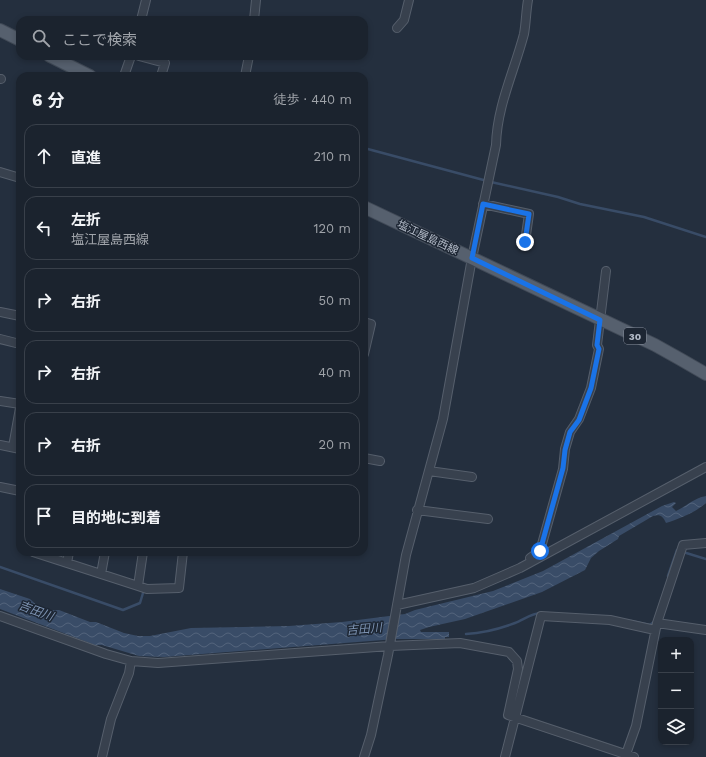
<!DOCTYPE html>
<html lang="ja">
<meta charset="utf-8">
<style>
body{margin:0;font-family:"Work Sans","Noto Sans JP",sans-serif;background:#242b36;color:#f1f3f6}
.controls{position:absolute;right:12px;bottom:12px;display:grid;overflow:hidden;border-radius:8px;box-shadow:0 2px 6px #0003}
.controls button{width:36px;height:36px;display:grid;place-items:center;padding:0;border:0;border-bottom:1px solid #39404a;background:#1b232e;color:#f1f3f6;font:20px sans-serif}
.stop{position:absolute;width:12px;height:12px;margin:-9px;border:3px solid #1a73e8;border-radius:50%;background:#fff}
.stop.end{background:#1a73e8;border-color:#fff;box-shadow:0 1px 4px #0008}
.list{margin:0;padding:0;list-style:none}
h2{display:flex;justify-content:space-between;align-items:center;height:52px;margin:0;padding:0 16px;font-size:17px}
h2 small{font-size:13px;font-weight:400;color:#a0a4aa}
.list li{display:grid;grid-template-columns:26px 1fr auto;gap:12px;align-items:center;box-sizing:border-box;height:64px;margin:0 8px 8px;padding:0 8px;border:1px solid #39404a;border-radius:12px}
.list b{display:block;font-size:15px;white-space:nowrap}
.list p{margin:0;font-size:13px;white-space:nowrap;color:#a0a4aa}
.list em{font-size:13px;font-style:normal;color:#a0a4aa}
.icon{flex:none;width:22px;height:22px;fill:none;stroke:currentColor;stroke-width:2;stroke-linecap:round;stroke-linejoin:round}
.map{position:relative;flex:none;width:706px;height:757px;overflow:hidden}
.search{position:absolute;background:#1b232e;box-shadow:0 2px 6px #0003;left:16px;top:16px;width:352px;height:44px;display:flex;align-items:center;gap:10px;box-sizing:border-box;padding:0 14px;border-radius:12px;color:#a0a4aa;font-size:15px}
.panel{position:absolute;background:#1b232e;box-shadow:0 2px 6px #0003;left:16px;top:72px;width:352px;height:484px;border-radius:12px}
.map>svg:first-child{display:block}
</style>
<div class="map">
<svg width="706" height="757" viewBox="0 0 706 757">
<defs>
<pattern id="water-waves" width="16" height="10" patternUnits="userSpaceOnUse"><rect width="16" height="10" fill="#394c67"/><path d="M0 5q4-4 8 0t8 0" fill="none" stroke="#53647b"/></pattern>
</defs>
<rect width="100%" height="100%" fill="#242f3e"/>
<!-- water -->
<path fill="url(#water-waves)" d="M706,496V503C696,512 679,519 666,523C663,516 660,514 653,516L619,536L618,539L599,551L591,558L585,570L542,592L465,619L429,627L420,630L421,632H449V637H445V639H396L164,657L139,656L102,645H95L0,609V589L30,599L42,610H59L90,622H96L124,633L138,636H150L191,628L289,626L342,622L405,614L415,610L493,591L543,571L662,506L674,502L676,503L672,507L676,511C687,506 694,498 706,496Z"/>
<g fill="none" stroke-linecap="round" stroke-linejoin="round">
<!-- stream -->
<path stroke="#394c67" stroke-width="2.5" d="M364,148L491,182L558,197L580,204L644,217L706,237
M683,552L706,559
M0,567L123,610L140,603L143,593
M668,576L677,550
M631,621L650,625L655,621
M466,634C483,633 499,629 515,623C523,620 532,613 541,613"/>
<defs>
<path id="minor" d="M141,20L146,0
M254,20L256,0
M397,28L404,20L409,0
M139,56L165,63L161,76
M124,76L131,56
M245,76L249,56
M0,79H1
M0,172L20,178
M483,204L529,214L525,242
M0,312L20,316
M364,322L371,324L364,354
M0,339L20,344
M0,401L20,404
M0,445L20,449
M13,447L20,408
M364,458L380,461
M429,471L472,477
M0,487L20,491
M417,510L488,519
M33,552L138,586L143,552
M530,558L540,551L563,469L565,449L570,432L579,419L591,388L599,349L597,345L606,271
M67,563L69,552
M101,574L105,552
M138,586L147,589L179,588L183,552
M397,605L474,588L520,568L706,467
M0,616L106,654L131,661L158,663L390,646L460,643L509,652L517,661L518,669L508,715L634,757
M657,623L683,545L706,543
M102,757L111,719L129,673L131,661
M364,757L371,735L388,655L406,555L443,419L472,258L496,145C497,106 514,72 524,34C526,23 526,11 528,0
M505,757L541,616L610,620L655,630
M625,757L636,726L657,623L706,630"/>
<path id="primary" d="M0,30L20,40
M50,56L90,76
M364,207L655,345L680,359L706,374"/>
</defs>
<!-- minor casing -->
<use href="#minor" stroke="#565f6c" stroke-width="10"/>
<!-- primary casing -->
<use href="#primary" stroke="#414a57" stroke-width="14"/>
<!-- minor -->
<use href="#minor" stroke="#38414e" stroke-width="8"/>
<!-- primary -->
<use href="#primary" stroke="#56606e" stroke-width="12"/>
</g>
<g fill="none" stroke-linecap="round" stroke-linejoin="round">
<!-- route -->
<path stroke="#1a73e8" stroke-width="5" d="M525,242L529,214L483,204L472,258L600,320L597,345L599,349L591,388L579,420L570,432L565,450L563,468L540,551"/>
</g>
<g text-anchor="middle" stroke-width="3" stroke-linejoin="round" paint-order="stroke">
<!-- shield labels -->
<rect fill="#1d2633" stroke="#878f9c" stroke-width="1" x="624" y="328" width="22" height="16" rx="3"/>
<g font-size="10" font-weight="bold" fill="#b4bcc9">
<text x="635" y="340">30</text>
</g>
<!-- street labels -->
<g font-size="11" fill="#b4bcc9" stroke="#1d2633">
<text transform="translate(428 237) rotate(25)" y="4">塩江屋島西線</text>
</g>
<!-- water labels -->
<g font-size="12" font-style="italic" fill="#7c92b1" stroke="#1d2633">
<text transform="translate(36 611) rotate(20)" y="4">吉田川</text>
<text transform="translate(364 629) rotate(-5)" y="4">吉田川</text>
</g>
</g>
</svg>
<div class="controls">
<button>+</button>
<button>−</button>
<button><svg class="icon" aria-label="layers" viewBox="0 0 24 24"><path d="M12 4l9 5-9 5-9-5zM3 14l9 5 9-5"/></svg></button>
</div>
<div class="stop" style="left:540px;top:551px"></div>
<div class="stop end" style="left:525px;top:242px"></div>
<div class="search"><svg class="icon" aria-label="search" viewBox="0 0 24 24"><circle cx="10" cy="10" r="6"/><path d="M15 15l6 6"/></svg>ここで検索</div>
<section class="panel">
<h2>6 分<small>徒歩 · 440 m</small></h2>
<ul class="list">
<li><svg class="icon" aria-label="ahead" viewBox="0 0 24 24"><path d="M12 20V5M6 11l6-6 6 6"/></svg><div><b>直進</b></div><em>210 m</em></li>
<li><svg class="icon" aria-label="left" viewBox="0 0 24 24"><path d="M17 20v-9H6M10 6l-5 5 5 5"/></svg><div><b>左折</b><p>塩江屋島西線</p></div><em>120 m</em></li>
<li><svg class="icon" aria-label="right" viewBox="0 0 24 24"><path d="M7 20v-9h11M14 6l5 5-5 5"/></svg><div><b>右折</b></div><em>50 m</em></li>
<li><svg class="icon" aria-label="right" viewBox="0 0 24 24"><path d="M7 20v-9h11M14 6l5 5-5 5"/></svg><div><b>右折</b></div><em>40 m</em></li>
<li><svg class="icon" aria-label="right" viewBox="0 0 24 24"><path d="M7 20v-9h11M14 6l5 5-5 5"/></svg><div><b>右折</b></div><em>20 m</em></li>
<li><svg class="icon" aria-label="arrive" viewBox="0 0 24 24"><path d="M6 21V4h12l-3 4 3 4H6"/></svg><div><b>目的地に到着</b></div></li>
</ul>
</section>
</div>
